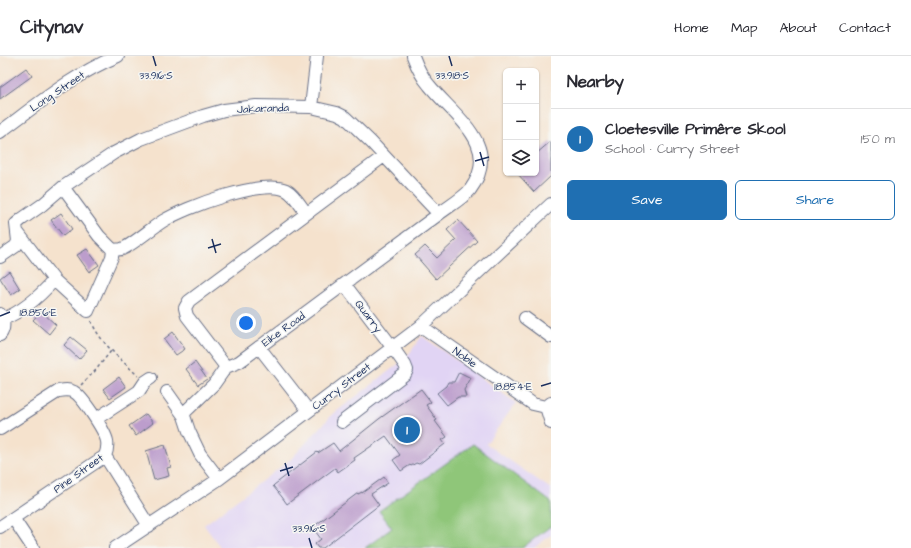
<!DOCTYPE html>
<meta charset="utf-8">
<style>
body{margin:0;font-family:"Architects Daughter",sans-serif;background:#f2f2f3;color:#2b2b33}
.controls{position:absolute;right:12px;top:12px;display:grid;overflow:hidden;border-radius:6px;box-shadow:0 1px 3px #0004}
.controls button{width:36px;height:36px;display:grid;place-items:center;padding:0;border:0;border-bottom:1px solid #e1e1e2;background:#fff;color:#2b2b33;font:20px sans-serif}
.you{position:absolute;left:246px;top:267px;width:14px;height:14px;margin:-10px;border:3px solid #fff;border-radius:50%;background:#1a73e8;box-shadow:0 0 0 6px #1a73e833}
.badge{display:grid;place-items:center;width:26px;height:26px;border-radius:50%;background:#1f6fb2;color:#fff;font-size:13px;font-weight:700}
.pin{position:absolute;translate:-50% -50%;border:2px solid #fff;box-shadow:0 1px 4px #0006}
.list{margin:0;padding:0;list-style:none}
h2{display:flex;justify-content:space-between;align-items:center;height:52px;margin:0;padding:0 16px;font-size:17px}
h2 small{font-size:13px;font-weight:400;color:#7c7c81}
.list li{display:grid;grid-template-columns:26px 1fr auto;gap:12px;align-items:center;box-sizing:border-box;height:60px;padding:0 16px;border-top:1px solid #e1e1e2}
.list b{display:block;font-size:15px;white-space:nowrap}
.list p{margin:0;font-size:13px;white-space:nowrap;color:#7c7c81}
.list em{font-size:13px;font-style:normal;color:#7c7c81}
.actions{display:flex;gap:8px;padding:12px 16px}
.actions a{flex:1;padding:9px 0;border:1px solid #1f6fb2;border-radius:6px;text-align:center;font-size:14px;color:#1f6fb2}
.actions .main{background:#1f6fb2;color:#fff}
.icon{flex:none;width:22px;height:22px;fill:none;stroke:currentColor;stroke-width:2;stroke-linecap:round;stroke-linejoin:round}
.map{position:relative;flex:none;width:551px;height:492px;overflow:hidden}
header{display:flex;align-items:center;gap:24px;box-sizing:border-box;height:56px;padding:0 20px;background:#fff;border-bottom:1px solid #e1e1e2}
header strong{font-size:19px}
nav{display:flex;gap:22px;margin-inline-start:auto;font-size:14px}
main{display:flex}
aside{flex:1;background:#fff}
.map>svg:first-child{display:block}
</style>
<header>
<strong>Citynav</strong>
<nav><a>Home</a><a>Map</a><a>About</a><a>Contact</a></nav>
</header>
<main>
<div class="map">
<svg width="551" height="492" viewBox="0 0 551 492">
<rect width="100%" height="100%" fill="#f6f6f2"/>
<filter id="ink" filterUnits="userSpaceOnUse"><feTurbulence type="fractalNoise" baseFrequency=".025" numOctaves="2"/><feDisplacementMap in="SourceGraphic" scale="8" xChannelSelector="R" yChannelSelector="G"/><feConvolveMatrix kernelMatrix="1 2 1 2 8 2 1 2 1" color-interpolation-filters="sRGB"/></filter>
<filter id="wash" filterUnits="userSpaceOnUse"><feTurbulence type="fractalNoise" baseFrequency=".012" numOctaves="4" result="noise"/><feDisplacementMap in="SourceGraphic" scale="16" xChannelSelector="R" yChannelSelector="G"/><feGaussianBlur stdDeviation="0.9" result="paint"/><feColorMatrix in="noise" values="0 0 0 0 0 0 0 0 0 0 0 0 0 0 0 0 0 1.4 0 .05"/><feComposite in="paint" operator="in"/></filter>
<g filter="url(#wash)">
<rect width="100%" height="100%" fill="#f5e2cd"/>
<!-- built -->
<path fill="#e1d4f4" d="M422,280L516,347L486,388L551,433V479L534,492H221L204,469L291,403L332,359L406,302Z"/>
<!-- green -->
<path fill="#8fc679" stroke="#557a6c" d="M473,388L551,446V470L522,492H365L392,472L379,455Z"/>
<g id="blocks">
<!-- building -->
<path fill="#bc9dcc" d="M26,12L32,20L0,43V31Z
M551,85V120L534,136L517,117H536V98Z
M61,157L72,173L63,180L51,164Z
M458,164L477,185L436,223L415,199L425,190L437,202L456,184L447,174Z
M87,193L99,209L89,216L77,199Z
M9,215L20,233L11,239L0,222Z
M41,255L56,269L49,278L33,264Z
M173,276L185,293L176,299L164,283Z
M71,281L87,294L79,303L64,289Z
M195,306L207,323L198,329L186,313Z
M459,316L471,322L464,334L466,341H458L447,349L437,337L446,330L448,326H454Z
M119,321L126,331L110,342L103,333Z
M421,333L431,346L426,349L437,364L435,365L447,381L442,384L445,388L419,408L416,407L411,410L410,409L401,415L393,404L400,399L386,380L354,402L355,404L338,416L335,412L287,448L282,441L273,430L274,429L317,396L318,397L333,387L339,395L379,363Z
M146,358L153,367L136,380L129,370Z
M165,389L171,411L167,412L169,420L154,424L146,395Z
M384,421L388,427L371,438L379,449L323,492H318L315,488L321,483L313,472V471L358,437V438L362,436V437Z"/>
</g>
</g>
<g filter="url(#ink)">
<use href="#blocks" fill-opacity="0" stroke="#676e85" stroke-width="1"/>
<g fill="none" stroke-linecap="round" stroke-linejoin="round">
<defs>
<path id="minor" d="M311,51L317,0
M0,76C38,48 74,18 118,0
M63,131L99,180L113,194C116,193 120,194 122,193C131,190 153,171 163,165C186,151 261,123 286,134C294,138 301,150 306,157
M18,177L54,224L88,255L112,201L113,194
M0,201L16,190L18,185L16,168L22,163L42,149L63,131L114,97L141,83L203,60L224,54L256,50L311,51L337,57L345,61L371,86L439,158
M0,258C4,265 5,272 0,279
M525,262L551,281
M3,263C24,255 40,240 54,224
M421,270L533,348L546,351L551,347
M259,291L308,354
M226,311L239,306L439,158C448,151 463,142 470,134C503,90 454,60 429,29C422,21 417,11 413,0
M226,311L187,260L185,252L189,245L384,100
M167,336L184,360L189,375L200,398L219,423
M546,351L551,367
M184,360L185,356L214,328L226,311
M96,363L139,335L145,326L151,322
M342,366L405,318L407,314L405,309L393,292L345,229
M0,373L59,335C64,334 69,333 74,336C82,340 105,375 107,385C108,391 107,395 105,400L0,471
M105,400L149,470
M13,462L33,492
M115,492L219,423L421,270L551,148"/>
</defs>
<!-- minor casing -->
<use href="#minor" stroke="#676e85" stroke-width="14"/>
<!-- path -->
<path stroke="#676e85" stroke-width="1.5" stroke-dasharray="3 3" stroke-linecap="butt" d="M91,265C101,288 121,303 138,320
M81,329L95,315L111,295"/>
<!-- minor -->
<use href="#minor" stroke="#fff" stroke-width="12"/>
</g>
</g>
<!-- ticks -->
<path fill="none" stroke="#1b2f5e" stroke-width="1.5" d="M153,0L156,10M449,0L452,10M480,96L484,110M475,105L489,101M212,183L216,197M208,192L221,188M0,260L10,256M541,330L551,327M285,407L289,420M280,415L293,411M309,482L312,492"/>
<g text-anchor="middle" stroke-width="3" stroke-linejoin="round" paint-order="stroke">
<!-- street labels -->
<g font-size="11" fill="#1b2f5e" stroke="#f6f6f2">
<text transform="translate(57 35) rotate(-34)" y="4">Long Street</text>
<text transform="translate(263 52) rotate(-2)" y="4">Jakaranda</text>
<text transform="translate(369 260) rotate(53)" y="4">Quarry</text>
<text transform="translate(283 273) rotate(-36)" y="4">Eike Road</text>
<text transform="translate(465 301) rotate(35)" y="4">Noble</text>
<text transform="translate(341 330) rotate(-37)" y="4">Curry Street</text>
<text transform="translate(78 417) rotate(-36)" y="4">Pine Street</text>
</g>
</g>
<g font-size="10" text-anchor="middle" fill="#1b2f5e" stroke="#f6f6f2" stroke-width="3" stroke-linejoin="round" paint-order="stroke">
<text x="156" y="23">33.916°S</text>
<text x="452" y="23">33.918°S</text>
<text x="38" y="260">18.856°E</text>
<text x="513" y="334">18.854°E</text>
<text x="309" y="476">33.916°S</text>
</g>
</svg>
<div class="controls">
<button>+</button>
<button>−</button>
<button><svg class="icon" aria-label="layers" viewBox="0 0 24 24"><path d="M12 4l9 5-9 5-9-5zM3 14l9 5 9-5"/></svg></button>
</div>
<div class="you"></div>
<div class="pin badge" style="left:407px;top:374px">1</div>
</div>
<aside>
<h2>Nearby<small></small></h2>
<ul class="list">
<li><span class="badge">1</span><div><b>Cloetesville Primêre Skool</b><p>School · Curry Street</p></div><em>150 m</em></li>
</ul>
<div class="actions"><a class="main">Save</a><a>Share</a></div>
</aside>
</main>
